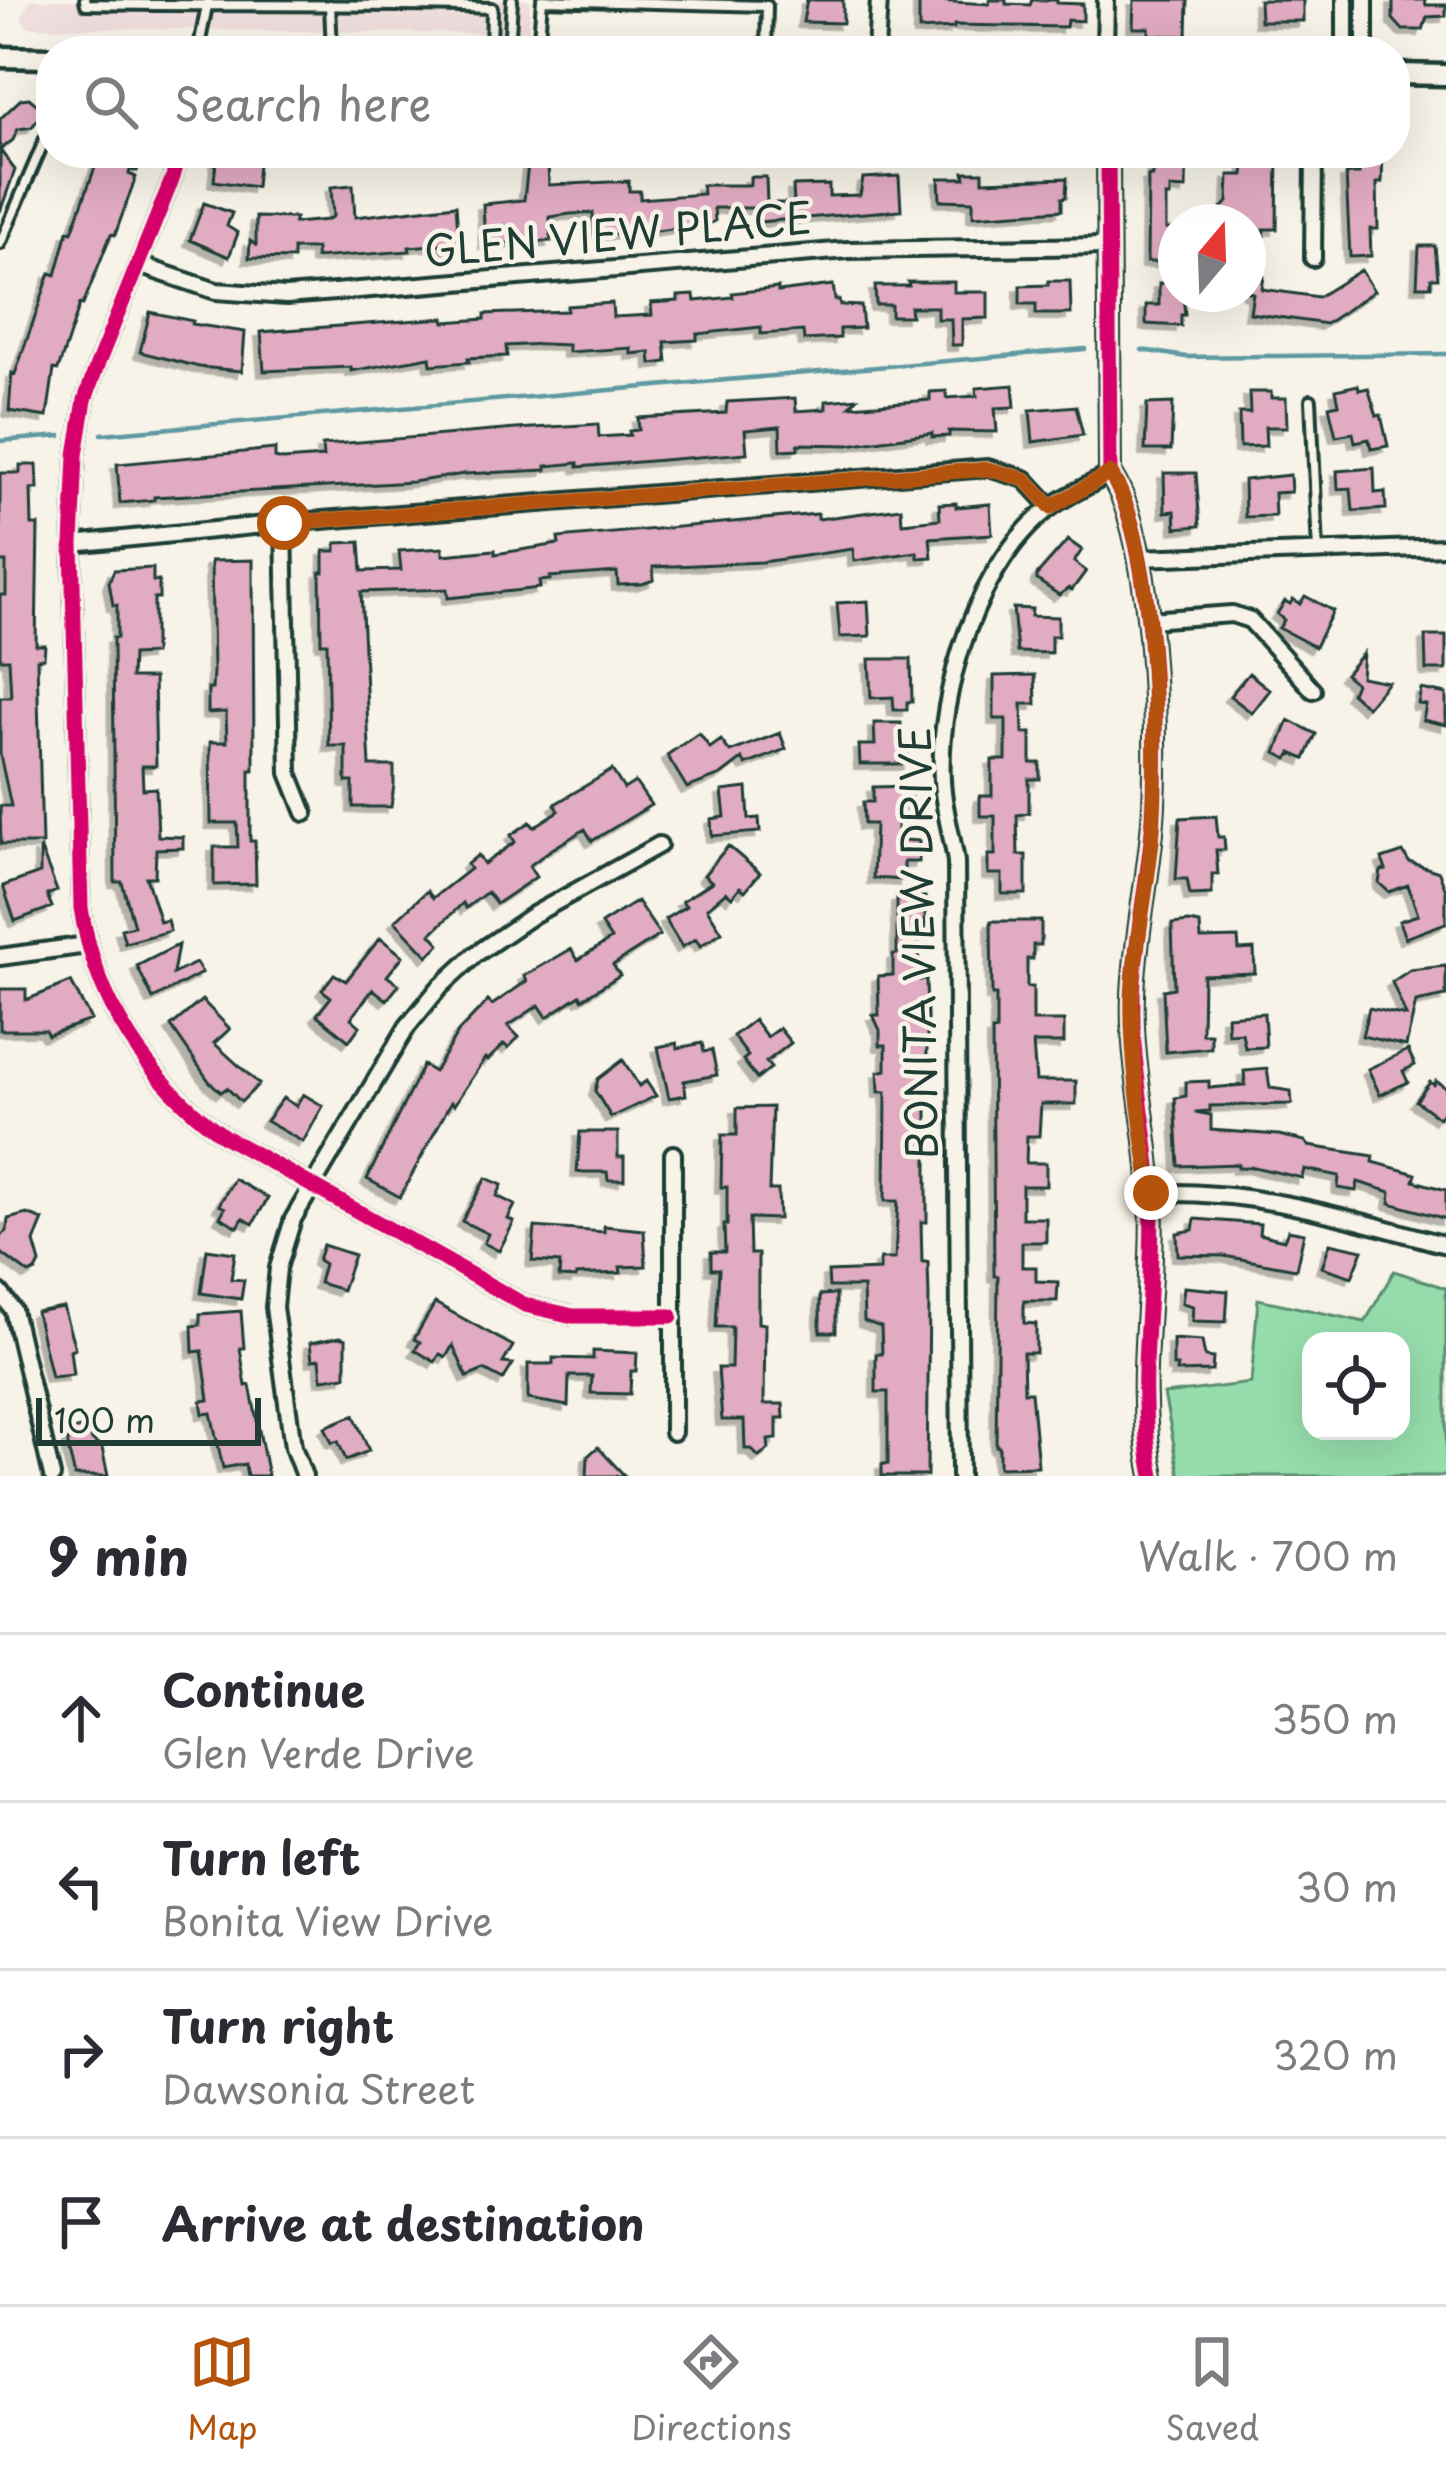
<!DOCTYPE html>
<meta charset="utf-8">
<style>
body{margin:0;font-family:"Playpen Sans",sans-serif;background:#f7f7f7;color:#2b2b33}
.controls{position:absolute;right:36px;bottom:36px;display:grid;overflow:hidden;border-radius:24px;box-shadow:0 12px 48px #0002}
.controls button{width:108px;height:108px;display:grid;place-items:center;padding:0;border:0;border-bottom:3px solid #e1e1e2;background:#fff;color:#2b2b33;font:60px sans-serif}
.compass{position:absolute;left:1158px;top:204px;width:108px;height:108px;border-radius:50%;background:#fff;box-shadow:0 12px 48px #0002;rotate:19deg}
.scale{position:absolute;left:36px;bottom:30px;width:225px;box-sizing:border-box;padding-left:12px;border:6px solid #1f3d34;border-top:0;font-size:33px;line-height:42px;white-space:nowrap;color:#1f3d34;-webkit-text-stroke:9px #f7f3e8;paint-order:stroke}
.stop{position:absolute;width:36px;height:36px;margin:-27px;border:9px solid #b45309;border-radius:50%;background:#fff}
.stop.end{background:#b45309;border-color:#fff;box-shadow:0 3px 12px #0008}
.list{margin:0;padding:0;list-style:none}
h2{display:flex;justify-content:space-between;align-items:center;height:156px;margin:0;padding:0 48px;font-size:51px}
h2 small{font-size:39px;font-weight:400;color:#7c7c81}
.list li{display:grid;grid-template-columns:78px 1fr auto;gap:36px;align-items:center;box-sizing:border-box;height:168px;padding:0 48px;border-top:3px solid #e1e1e2}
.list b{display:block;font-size:45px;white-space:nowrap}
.list p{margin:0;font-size:39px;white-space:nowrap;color:#7c7c81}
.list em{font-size:39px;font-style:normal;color:#7c7c81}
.icon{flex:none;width:66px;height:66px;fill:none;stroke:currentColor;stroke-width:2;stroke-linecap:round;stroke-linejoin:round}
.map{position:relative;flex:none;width:1446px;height:1476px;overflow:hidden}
.search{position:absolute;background:#fff;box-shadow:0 12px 48px #0002;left:36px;right:36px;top:36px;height:132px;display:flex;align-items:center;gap:30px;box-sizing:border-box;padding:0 42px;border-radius:48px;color:#7c7c81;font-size:45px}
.sheet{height:828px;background:#fff}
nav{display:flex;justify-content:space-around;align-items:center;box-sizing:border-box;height:168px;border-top:3px solid #e1e1e2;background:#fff;font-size:33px;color:#7c7c81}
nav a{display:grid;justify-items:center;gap:6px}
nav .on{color:#b45309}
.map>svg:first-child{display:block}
</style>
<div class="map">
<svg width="1446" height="1476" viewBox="0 0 1446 1476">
<defs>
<filter id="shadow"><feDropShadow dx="-5.5" dy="5.5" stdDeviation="0" flood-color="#0004"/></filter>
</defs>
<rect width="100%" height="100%" fill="#f7f3e8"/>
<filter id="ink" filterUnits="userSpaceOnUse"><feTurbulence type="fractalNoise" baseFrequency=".00833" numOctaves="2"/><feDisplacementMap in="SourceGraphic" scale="24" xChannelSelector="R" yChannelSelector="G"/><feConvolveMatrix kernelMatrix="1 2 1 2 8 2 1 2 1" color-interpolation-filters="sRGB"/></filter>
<g filter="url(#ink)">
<!-- built -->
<path fill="#f0dddd" d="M30,0H530L529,24L528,34L27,27L21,19Z"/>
<!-- green -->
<path fill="#95ddac" stroke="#5a8d70" stroke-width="3" fill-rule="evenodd" d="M1394,1271L1446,1288V1476H1180L1164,1394L1251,1383L1258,1299L1365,1322ZM1311,1341H1401V1431H1311Z"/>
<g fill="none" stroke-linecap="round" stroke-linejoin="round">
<!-- stream -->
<path stroke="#5f99a1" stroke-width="4.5" d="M1142,350L1186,357L1446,354
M102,434L1085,349
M0,441L61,436"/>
</g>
<!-- building -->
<path fill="#e1abc2" stroke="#1f3d34" stroke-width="3" filter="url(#shadow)" d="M807,0H843V23L803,22Z
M919,0L989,4L990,0H1006V4L1030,5L1032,0H1057V3L1083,4V21L1067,20L1066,27L954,25V28L919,30Z
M1134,0H1188L1187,36L1149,35V28H1133Z
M1259,0H1303V21H1260Z
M1393,0H1425L1426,5H1446V16L1427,17L1423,30H1403L1393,19Z
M29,98L40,107L41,115L32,127L18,129L13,140L0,150L15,170L0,212V119L21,99Z
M100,153H144L137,171L130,170L129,174L136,177L115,235L111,234L83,305L80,304L58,370L54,369L47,417L9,411L12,373L15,374L50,273L56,275L68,231L72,232Z
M217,153H259L256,187L214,181Z
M1153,153H1187L1186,189L1170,188V197H1166V229H1176V259L1169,262H1147L1148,176H1152Z
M1246,153H1278L1277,229H1264V250L1248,249V222H1238V214L1214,217L1228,202L1229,175H1244Z
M1359,153H1383L1382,183H1377L1378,229H1370L1371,256L1350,257L1346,174H1359Z
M528,164H548L549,185L629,181V191H640V199L703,194L702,185H750V177H766L767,203H794L793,186L829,185V196L860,195L863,178L899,176L901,210L758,222V208H714L715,221L709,224L641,233L593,234V213L570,214L550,217L551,241L485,244L483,204L524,200Z
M964,172H983V181L1067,178L1066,197L1062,198V210L973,216V201L940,200L939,178H965Z
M353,185L355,217L456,205L459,246L443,248L442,244L409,247L410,251L316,258V249H293V259L249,258L250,241L256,245V217L295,218L294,223L327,220L333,216L331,187Z
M204,203L232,213L227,226L238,233L229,257L190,240Z
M1419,246H1435L1438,278H1431V286H1417Z
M1361,270L1374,291L1326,324L1250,313L1253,293L1248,292V275L1264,277L1262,289L1318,297Z
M1048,281H1070L1071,314H1036V304H1020V286L1048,285Z
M908,282H954V292H988V318L962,319V345H952L951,319H937V307H910L911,316H891V305H876L875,286H909Z
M1159,283H1176V294H1183L1185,315H1181V326L1146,324V305H1159Z
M833,285L835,300H839L840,305L861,306L863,328L840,329V338L804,340L803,331L761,334V327L697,334V340L665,342L667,362L651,364L650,352L631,354V348L568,352V345L543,344L506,346L507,356L468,358L469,362L431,365L430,357L351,371V367L264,371L261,332L444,318L445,322L485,319V314L567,311V306L612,303L613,317L652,315L651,303L678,301V296L694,295L695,301L733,297L732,293L778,288V292Z
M150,312L193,321L192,324L245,332L242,371L199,367L140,352Z
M1013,385L1015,407L995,408L997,432L949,431V436L932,437V433L848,445L798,444V449L781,450L780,427L745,430L747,453L578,467V463L546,466V470L464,474L413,482L154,497V500L120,503L117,464L275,449V458L283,460L323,457L322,445L516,429L598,424L599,437L630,435L629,431L639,430L638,418L726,413L727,402L795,398L796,411L826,409V401L857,398L850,406L930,400V392L946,391L947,398L977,396L976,388Z
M1358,385L1359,390L1368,388L1377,416L1381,415L1388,446L1371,449L1369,439L1355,442L1353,433L1336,436L1329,406L1339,404L1336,390Z
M1249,392H1271V398H1286L1287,427H1265L1266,446L1240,447L1239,413H1250Z
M1173,403L1171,450H1145L1147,404Z
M1076,406L1083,435L1033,442L1030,410Z
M20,465H37L38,489H31L32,525H38L36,645H45L44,658L37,659L42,844H1L0,806H11L0,755V697H11L9,659H0V595H6V562H0V473H20Z
M1374,468L1375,493L1385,492L1386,509L1353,511L1351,488L1338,489L1337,471Z
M1164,473H1196L1200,526L1176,528L1175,511L1165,512Z
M1290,475L1291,492L1274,493L1275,516L1245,517L1244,480Z
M956,503V507L990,504L992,534L930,538L932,557L918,558L917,552L854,561L853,549L762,562L653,567L654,580L642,584L618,585L617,572L550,577V580L539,581L540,588L448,598L447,589L361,592L370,766H394V785L391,807H353V782H346V746H329L327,643H321L320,572H324V551H336V543L360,542L362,571L401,570L399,551L443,548V555L495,550V554L559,544L558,538L818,514V519L901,508L902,523L940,519L939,504Z
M1068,540L1082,550L1074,562L1086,571L1072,590L1069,588L1059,595L1037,580V575Z
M253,560L254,770H250V841H255L256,884L214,885V847H238L237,823H211L210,742H227L226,712L208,713V689H212L213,672L211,561Z
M153,568V581H159V598H154V654L132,655L131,678H154L156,766H142L143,789L156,788L158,836L183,837V848L156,849L155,877H146L160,922L167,920L170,931L125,943L121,929L134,926L122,882H115L113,638H117V605H113L109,582L114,570Z
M1305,596L1333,611L1315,647L1279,628L1284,620L1277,614L1285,601L1290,604L1293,599L1300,604Z
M868,601L870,636L840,637L837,603Z
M1013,608L1032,609L1031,616L1058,617V636H1051V653L1017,652Z
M1425,636H1446V670H1426Z
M1363,653L1361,677L1388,682L1367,707L1351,693L1355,683L1345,674Z
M869,659H911L912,702H907V710H894L893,697L871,698Z
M1249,673L1270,690L1252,713L1230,696Z
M1035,675L1036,704H1022L1023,733H1031V763H1040V779H1029V813L1017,815L1018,855H1026V894H1002V874H988V855H995V816H980V796H992V760H1006V719H994V676Z
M1421,689L1446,694V725L1423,720L1426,705L1418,704Z
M1289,720L1316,734L1305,759L1291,753L1288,759L1276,753Z
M874,723H901V748H908V764H860L859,745H875Z
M699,733L710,748L721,740L730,752L780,733L786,749L746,765L742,759L721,775L687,788L667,755Z
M612,770L624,789L635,782L651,805L592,841L585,829L549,851L529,866L536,877L496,904L487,892L466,908L463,903L431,934L440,944L428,956L395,921L427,891L433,898L470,869L467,864L478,855L484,864L515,842L511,835L530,822L534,827L559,811L555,804Z
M911,786V805L897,806V835H903V840L919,841V862H904V880L873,878L875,824H864L863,802H873V787Z
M747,788L749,819L759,818L760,832L712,836L711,819L725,817L722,791Z
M1216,816L1218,837H1224L1225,850H1216L1218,874H1212V894L1190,895L1187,879H1176L1180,818Z
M728,846L760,873L745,891L740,887L732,897L726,892L707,908L722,932L700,946L696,939L682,947L665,919L686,906L682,901L712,882L704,875Z
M40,847L57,891L47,895L52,907L15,921L3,886L40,873Z
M1403,852L1409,862L1439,872L1446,891V923L1405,938L1399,921L1418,915L1408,885L1389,892L1379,883L1381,871L1386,870L1382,859Z
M897,897H925V937H919L920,980L926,979L927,1015V1222H921L922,1262H928L929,1297L927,1476H882V1464H888V1392H876V1354H882L881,1327L864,1321L863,1287H829L828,1272L880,1270V1259H895L898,1201H885L886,1092H879L878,1072L886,1070V1045H880V1030L873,1015H879L878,976L893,975V955L897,954Z
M637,901L660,935L613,965L620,975L582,999L580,995L547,1017L539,1005L508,1026L519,1037L508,1048L504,1044L488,1060L485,1058L454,1105L451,1102L400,1197L367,1179L423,1065L434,1072L458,1032L488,1001L492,1005L527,981L524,976L571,949L578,960L611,939L601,924Z
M991,921H1041V945H1033V959H1027V987H1033V1021H1064V1043H1033L1036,1081H1076V1104H1041L1039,1136H1027L1026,1163H1046V1186H1022V1218H1046V1242H1022V1267H1036V1281L1058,1282L1057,1301H1024V1323L1036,1324V1353H1023L1024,1392H1031L1038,1466L999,1467V1446H996L998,1276H994L992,1031H996V995H992Z
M1189,922L1200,924L1201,939L1238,938L1239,950L1254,949L1255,973L1203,975L1202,1034H1211V1048L1166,1052L1163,990L1174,988L1172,924Z
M380,938L403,956L387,976L399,985L387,1000L373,989L351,1018L360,1026L349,1041L317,1015L331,997L322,990L334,974L346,981Z
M178,945L173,974L196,963L202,973L153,999L137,966Z
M1446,966V996L1416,1002L1406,1046L1362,1036L1369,1008L1406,1016L1392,982L1410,970Z
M71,982L91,1020L48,1035L45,1030H0V989H26V1000Z
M202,1000L230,1029L214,1043L259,1084L241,1102L227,1088L221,1092L209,1081L171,1026Z
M1264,1013L1266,1047L1245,1048L1242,1033L1228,1034L1227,1016Z
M754,1020L767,1037L779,1028L791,1043L766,1062L771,1068L757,1079L743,1060L748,1056L733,1036Z
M677,1043L678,1048L702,1043L704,1052L712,1050L717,1075L684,1081L686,1095L669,1098L658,1047Z
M1408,1050L1415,1065L1403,1071L1408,1082L1380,1095L1368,1069Z
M623,1060L639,1086L646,1081L656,1096L611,1117L595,1091L598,1079Z
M1267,1069L1270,1088L1291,1091L1292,1104L1210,1106V1111L1195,1112L1211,1115V1130L1279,1135L1305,1141L1309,1146L1374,1156L1373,1162L1416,1174L1414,1181L1446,1190V1219L1390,1203L1391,1192L1358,1182L1356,1191L1338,1188L1339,1176L1304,1169L1302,1178L1254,1167L1238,1168V1164L1179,1166L1175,1098L1186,1096V1082L1209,1081V1088L1245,1085L1244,1071Z
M1436,1081L1446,1088V1108L1439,1118L1416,1101L1430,1082L1434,1085Z
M303,1094L323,1106L303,1142L266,1121L283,1098L296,1106Z
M772,1107L769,1190H778L779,1219L749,1218L750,1254H758V1323L765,1324L764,1404H783L784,1418H777V1439L768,1440L769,1449L759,1457L751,1449H745L744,1420H722L718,1368H731L732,1327H716L719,1269H711V1252H725L724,1225H727V1187H721L722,1135H737V1108Z
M580,1132H618V1157H624V1180H608L607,1172H577Z
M486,1178L502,1185L497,1196L515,1205L508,1219L514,1222L499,1251L484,1243L488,1234L462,1221Z
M234,1179L268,1198L253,1224L243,1218L238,1227L220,1217L225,1208L219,1205Z
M27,1214L43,1220L34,1242L40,1263L36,1271L29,1274L0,1252V1236L7,1231L8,1219Z
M1195,1219L1260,1224L1259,1234L1284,1240L1288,1230L1304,1233L1296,1269L1224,1256L1178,1255L1177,1233L1193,1230Z
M604,1226L644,1230L646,1266L620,1267L621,1273L576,1275V1278L559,1277L560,1263L532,1261L535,1227L604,1232Z
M1330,1243L1363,1250L1352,1277L1322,1267Z
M323,1245L354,1255L342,1290L319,1283L324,1264L318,1260Z
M207,1249L235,1253L231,1279L244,1280L241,1299L201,1293Z
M1184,1287L1228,1291L1226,1322L1192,1321L1193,1306L1182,1303Z
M836,1294V1332H820V1295Z
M435,1303L513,1346L503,1363L513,1364L503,1380L484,1370L467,1377L453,1345L446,1357L440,1354L435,1362L415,1350L420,1342L414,1339Z
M63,1307L75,1348L70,1350L73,1375L51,1377L36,1312Z
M241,1311L244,1348H240L246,1386L250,1385L268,1476H247L245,1464L223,1468L211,1413L203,1414L201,1401L209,1400L202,1351L193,1352L192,1326L200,1325V1314Z
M340,1337L346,1339V1376L322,1379L320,1359L312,1360L310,1343Z
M1173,1339L1202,1341L1205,1357L1213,1358L1212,1371L1176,1372L1177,1366H1173Z
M593,1351L637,1353L636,1371H631L630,1394L591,1393L592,1376H569L568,1406L528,1399V1364H553V1358L593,1359Z
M354,1415L369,1451L346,1460L338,1441L332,1443L325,1427Z
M88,1427L92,1440L102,1448L108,1476H75L68,1449V1431Z
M598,1447L607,1457L625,1476H587L588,1456Z"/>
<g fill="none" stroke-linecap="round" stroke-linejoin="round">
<defs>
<path id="service" d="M85,0L86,4C221,7 356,3 492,8L491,51
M330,5L332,51
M198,51L208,1
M509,51L512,0
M538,51L542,0L767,6L766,51
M0,244L51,125
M1311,400L1318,551"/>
<path id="minor" d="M876,51L879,0
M1105,51L1106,0
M1345,51V0
M1365,51V0
M179,153L173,177L96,368L85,400L76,455L72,544L81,908C96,1004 148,1081 225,1137L525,1305L573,1316H671
M1313,258L1314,153
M139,265L216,291L286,296L848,250L1108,246
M284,523L289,773L305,813
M72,544L284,523L988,468L1025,479L1051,507
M1138,558L1446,547
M1149,620L1232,614L1250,620L1313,690
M0,957L87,945
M673,1154V1432
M1152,1193C1259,1190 1343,1217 1446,1245
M0,1292L13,1310L52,1476
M304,1476L293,1447L274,1307L278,1268L293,1219L407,1027L439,988L476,954L533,915L659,845
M960,1476L956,862C952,834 943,808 942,780C937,692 979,557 1054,505C1071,493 1092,484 1110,474"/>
<path id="tertiary" d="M1108,153L1110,474C1155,537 1160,752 1152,832C1147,887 1135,940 1133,995C1130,1063 1148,1127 1151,1194C1156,1289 1133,1382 1153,1476"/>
<path id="secondary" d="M0,57L51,58
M1395,74L1446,75"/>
</defs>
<!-- service casing -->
<use href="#service" stroke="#1f3d34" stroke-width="16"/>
<!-- minor casing -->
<use href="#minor" stroke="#1f3d34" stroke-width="22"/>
<!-- tertiary casing -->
<use href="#tertiary" stroke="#1f3d34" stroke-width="26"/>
<!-- secondary casing -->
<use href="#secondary" stroke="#1f3d34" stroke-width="27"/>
<!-- service -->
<use href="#service" stroke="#f7f3e8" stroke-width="8"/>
<!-- minor -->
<use href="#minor" stroke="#f7f3e8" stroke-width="14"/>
<!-- tertiary -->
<use href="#tertiary" stroke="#f7f3e8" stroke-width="16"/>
<!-- secondary -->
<use href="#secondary" stroke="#f7f3e8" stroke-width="18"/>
<defs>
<path id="cycleway" d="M179,153L173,177L96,368L85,400L76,455L72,544L81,908C96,1004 148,1081 225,1137L525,1305L573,1316H671
M1108,153L1110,474C1155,537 1160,752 1152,832C1147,887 1135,940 1133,995C1130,1063 1148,1127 1151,1194C1156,1289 1133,1382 1153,1476"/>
</defs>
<!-- cycleway casing -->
<use href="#cycleway" stroke="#f7f3e8" stroke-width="22"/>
<!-- cycleway -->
<use href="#cycleway" stroke="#d6006c" stroke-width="15"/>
</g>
</g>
<g fill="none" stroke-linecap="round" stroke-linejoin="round" filter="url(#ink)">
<!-- route -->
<path stroke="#b45309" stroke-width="15" d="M284,523L988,469L1025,479L1051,507L1110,473C1156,541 1158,744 1153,827C1149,885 1134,942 1132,1001C1131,1065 1142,1129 1151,1193"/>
</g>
<g text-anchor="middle" stroke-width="9" stroke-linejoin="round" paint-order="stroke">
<!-- street labels -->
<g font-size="42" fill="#1f3d34" stroke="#f7f3e8">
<text transform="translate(618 235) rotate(-5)" y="15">GLEN VIEW PLACE</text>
<text transform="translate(919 943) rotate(-91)" y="15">BONITA VIEW DRIVE</text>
</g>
</g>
</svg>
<div class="controls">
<button><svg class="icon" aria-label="locate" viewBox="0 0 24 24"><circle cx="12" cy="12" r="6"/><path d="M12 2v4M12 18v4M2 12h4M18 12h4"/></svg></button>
</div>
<svg class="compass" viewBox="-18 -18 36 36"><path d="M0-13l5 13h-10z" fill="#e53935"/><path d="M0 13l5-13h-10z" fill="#7c7c81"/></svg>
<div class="scale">100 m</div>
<div class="stop" style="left:284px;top:523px"></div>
<div class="stop end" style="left:1151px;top:1193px"></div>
<div class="search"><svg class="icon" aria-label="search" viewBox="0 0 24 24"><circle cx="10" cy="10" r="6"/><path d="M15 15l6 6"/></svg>Search here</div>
</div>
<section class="sheet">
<h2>9 min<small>Walk · 700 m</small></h2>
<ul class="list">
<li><svg class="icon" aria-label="ahead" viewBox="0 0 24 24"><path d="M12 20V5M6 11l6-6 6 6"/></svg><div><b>Continue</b><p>Glen Verde Drive</p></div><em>350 m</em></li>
<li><svg class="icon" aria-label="left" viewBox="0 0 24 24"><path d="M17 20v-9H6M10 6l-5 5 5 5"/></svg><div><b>Turn left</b><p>Bonita View Drive</p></div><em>30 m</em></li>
<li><svg class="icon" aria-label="right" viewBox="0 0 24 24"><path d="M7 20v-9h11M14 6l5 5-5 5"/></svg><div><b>Turn right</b><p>Dawsonia Street</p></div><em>320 m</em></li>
<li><svg class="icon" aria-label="arrive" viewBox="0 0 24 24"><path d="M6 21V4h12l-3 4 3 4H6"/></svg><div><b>Arrive at destination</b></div></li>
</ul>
</section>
<nav>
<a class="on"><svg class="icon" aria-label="map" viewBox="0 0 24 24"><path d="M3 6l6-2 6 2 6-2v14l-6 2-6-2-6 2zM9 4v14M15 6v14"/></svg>Map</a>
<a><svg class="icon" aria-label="directions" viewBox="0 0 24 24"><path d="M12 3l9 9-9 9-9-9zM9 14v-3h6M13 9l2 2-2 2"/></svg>Directions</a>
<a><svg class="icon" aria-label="saved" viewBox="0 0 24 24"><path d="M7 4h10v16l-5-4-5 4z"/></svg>Saved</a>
</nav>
